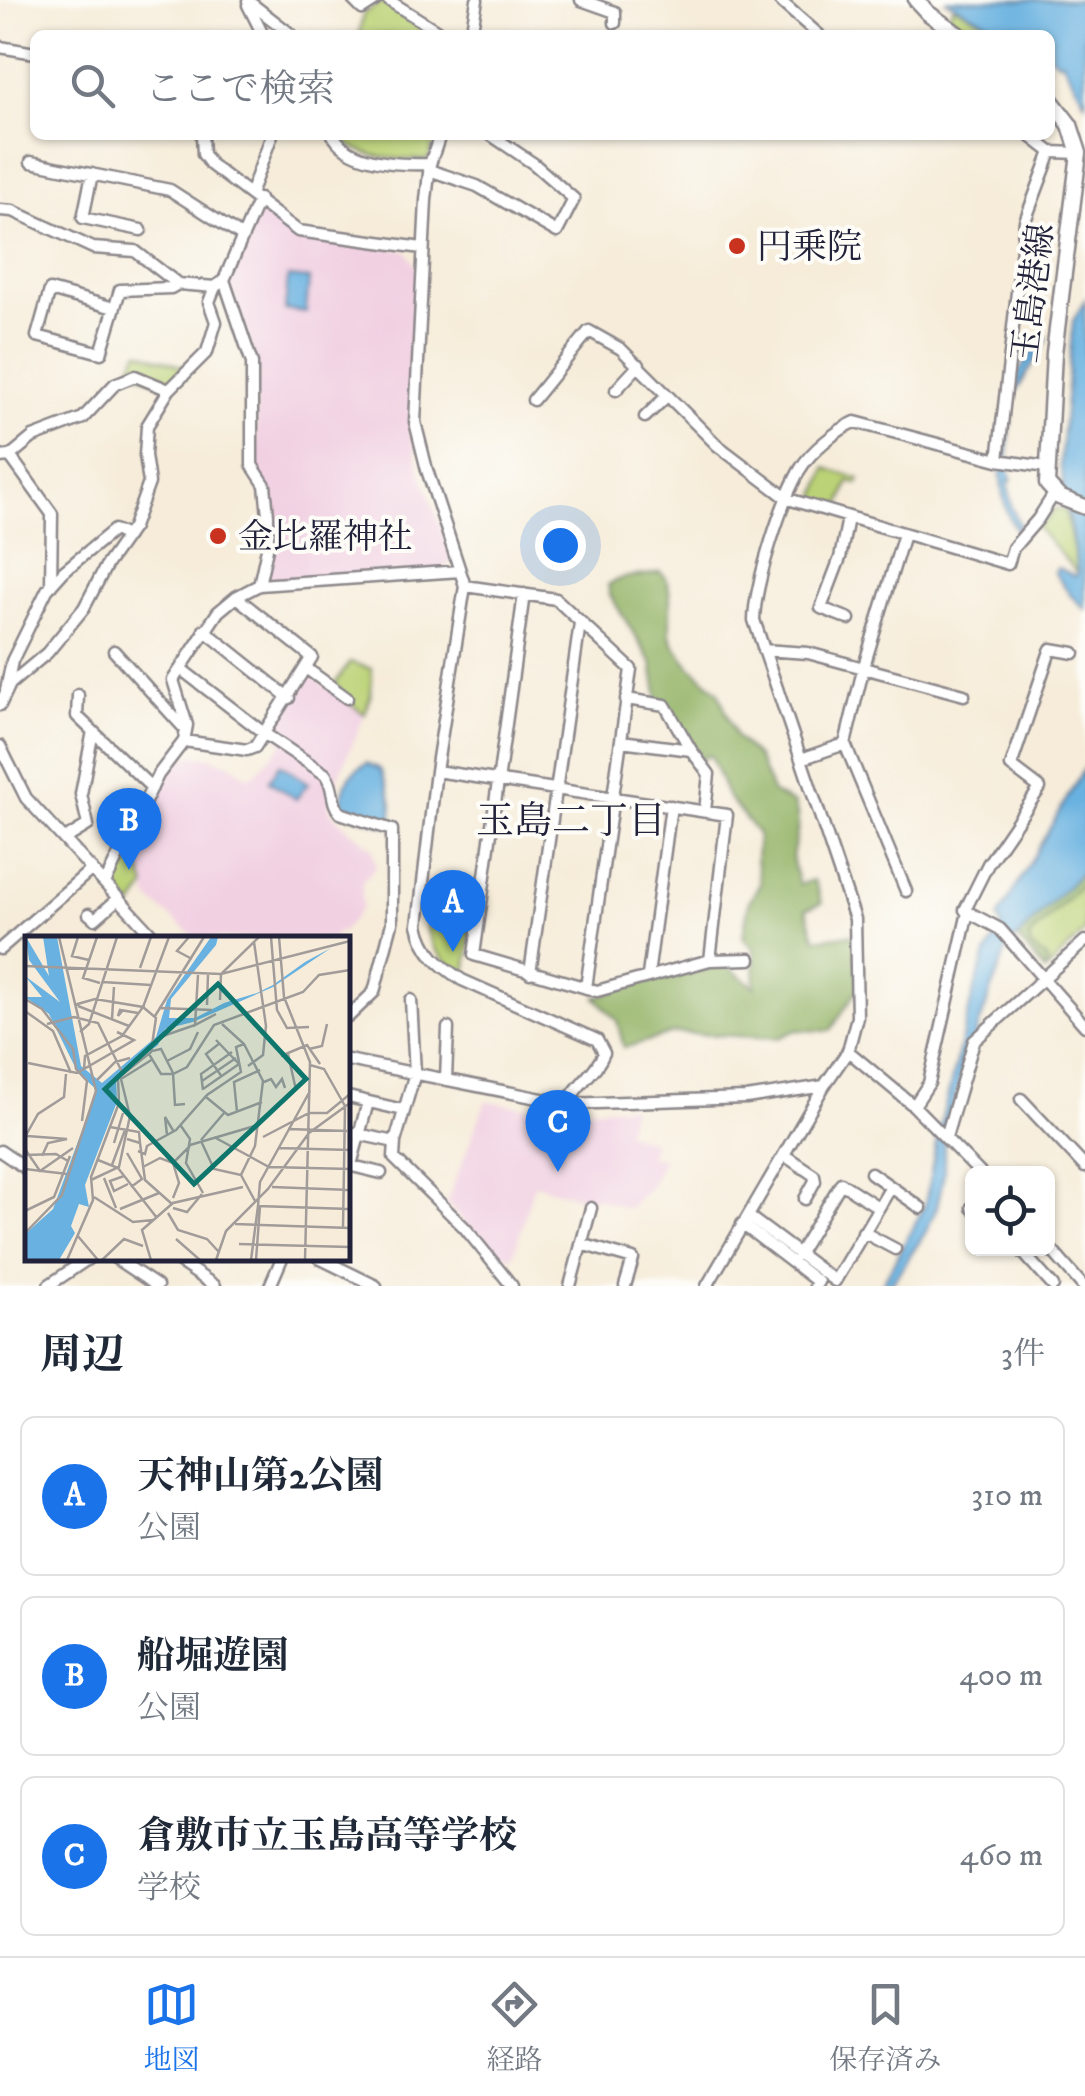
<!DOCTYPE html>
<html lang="ja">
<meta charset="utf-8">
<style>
body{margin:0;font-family:"IM FELL DW Pica","Noto Serif JP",serif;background:#f6f6f7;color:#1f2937}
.controls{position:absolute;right:30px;bottom:30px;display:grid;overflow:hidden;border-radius:15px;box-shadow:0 2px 8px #0004}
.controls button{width:90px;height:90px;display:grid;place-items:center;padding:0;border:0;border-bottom:2px solid #e0e1e3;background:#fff;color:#1f2937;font:50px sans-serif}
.you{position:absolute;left:560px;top:545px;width:35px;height:35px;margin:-25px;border:8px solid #fff;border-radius:50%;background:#1a73e8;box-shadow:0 0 0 15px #1a73e833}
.badge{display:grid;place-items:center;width:65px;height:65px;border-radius:50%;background:#1a73e8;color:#fff;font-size:32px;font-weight:700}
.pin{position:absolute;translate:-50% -82px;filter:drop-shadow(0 2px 5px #0008)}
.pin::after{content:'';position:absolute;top:52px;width:35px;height:30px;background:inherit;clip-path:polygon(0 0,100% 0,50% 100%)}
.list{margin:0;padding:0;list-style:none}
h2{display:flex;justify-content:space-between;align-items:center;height:130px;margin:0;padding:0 40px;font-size:42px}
h2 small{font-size:32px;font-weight:400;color:#747a83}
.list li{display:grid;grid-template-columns:65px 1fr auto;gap:30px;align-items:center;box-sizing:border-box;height:160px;margin:0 20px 20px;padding:0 20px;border:2px solid #e0e1e3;border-radius:15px}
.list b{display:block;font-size:38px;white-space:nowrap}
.list p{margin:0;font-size:32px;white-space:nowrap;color:#747a83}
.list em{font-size:32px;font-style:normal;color:#747a83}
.icon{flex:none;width:55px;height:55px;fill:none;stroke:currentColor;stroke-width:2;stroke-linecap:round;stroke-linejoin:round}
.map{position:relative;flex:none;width:1085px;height:1286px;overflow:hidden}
.search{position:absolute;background:#fff;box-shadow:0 2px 8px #0004;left:30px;right:30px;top:30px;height:110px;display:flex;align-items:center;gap:25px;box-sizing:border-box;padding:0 35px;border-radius:15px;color:#747a83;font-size:38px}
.sheet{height:670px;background:#fff}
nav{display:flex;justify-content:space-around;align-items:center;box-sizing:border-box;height:140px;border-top:2px solid #e0e1e3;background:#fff;font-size:28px;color:#747a83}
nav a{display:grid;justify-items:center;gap:5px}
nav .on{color:#1a73e8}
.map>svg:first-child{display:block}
</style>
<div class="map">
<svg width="1085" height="1286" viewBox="0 0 1085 1286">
<rect width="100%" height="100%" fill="#fdfcf7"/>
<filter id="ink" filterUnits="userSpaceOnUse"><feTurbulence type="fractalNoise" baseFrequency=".01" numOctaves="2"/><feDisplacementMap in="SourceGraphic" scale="20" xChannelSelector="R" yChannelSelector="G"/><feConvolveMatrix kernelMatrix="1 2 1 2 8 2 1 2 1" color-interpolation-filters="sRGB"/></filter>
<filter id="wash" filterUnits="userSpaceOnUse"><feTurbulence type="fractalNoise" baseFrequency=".0048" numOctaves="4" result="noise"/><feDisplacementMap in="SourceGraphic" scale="40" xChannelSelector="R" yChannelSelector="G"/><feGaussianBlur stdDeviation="2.25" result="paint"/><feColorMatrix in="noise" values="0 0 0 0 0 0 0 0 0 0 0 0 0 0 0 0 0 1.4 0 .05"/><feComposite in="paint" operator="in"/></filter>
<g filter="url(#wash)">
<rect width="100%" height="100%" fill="#f6ecd9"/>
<!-- built -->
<path fill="#f1d0e2" d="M265,212L271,213L301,236L407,251L418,271L411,432L419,467L451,556L450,563L442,569L269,580L264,577L271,547L257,467L256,364L228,278L254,220Z
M308,674L365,714L329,800V810L342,824L372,847L376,866L362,882V908L342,932H337L332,938H196L149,899L137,857L127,850L167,770L179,756H207L232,765L249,777L254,775L283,743L273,732Z
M486,1101L552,1111L632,1106L626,1132L654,1142L649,1156L664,1159L650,1186L628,1209L595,1197L591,1201L534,1184L513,1257L493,1253L446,1203Z"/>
<!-- green -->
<path fill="#bbd276" stroke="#6e7a58" stroke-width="2.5" d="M383,1L438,35H359L363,14Z
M954,6L1010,35H968L945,20Z
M337,135H437L428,160C395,160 361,159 337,135Z
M139,351L184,367L172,381L163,385L133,370L132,363Z
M826,468L860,479L858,484L849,481L839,510L815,502Z
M1055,508L1065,510L1078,574L1036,526L1047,520Z
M350,662L372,669L371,695L365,714L346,701L335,684Z
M127,850L137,856L146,887L133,907L111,883Z
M1085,868V931L1045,972L1017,938Z
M426,925L471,930L467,968L464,974C443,961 430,949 426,925Z"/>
<!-- forest -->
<path fill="#94b467" stroke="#5b6b51" stroke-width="2.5" d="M660,572L666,578L670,593V635L674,645L691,667L718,691L736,737L757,757L773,793L794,804C801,822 797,834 793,852C791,862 796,874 799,884L814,880L822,903L806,909L816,939L854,934L858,989L830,1031L796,1030L779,1038L674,1033L624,1048L617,1021L596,997L642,982L726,965L755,987L754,949L743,937L749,901L760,884L756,860L758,834L727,796L711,757L708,755L702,760L658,700L652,663L610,595L608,585C624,573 642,578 660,572Z
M1085,868V882L1029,937L1031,947L1046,958L1048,967L1045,970L1017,938Z"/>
<!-- water -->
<path fill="#68b1e0" stroke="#456a8e" stroke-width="2.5" d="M945,0H1085V102L1062,61L1058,62L1050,56V35H1012Z
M288,277L309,279L306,312L285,310Z
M1085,300V609L1070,595L1054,572L1058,568L1075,576L1078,574L1060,464L1073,321Z
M1043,337H1047L1046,342L1013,397L1007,464L1012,481L1008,482L1012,508L1020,526L1017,530C993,503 1000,425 1009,391C1013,377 1034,351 1043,337Z
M367,763L380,769C389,790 396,804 390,827L341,811C341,790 347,772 367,763Z
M280,764L308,783L296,799L269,781Z
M1085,767V868L1007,948L961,1075L944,1140V1174L937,1207L926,1232L890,1286H881L925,1205L937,1138L974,990L986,954L1002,927L998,918Z"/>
</g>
<g filter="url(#ink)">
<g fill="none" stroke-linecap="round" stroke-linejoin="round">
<defs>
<path id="minor" d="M353,0L362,9L376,0
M388,0L444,35
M581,0L615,12V23
M779,0L819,35
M248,1L292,35
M248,5L263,35
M471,35L477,0
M0,47L35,53
M202,135L203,154L211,165L298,231L422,248
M333,135C349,164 401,165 430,164
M440,135L430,164L426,200L415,422L427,470L465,586L436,771L418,925C424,953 439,965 462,980L597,1040L604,1053C596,1073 576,1084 567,1104
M1051,152L1079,153
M31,162L170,190L243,237
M429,170L477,186L557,232L574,199L534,164L491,135
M92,174L83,218L141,230
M251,192L272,135
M0,210L13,211L93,248L135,251L178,284L215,287
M224,280L252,363V465L265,485L268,515V544L259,585
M114,308L50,290L37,336L101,353L120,290L171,288L178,284
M616,390L639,365
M533,400L589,331L621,349L717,445L788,499L1008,564L1013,548L1038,519L1054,494
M645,417L667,396
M10,456L52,514L51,586
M0,457L10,456L33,437L83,418L115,384L135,376L169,390
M998,460L1025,221L1051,152L1029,135
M848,518L840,558L821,608L849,619
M904,534L864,666L845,744L906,891
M465,586L556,599L631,669L586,988
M524,594L474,955L597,991L710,960L750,959
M204,630L289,698
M763,650L808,653L964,695
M114,651L183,727
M181,669L265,734L325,774C335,786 330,802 340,813L392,830V923L374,992L348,1017
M307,669L347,698
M6,690L12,661L47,590L64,571L114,530L127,536
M78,695L77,716L152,788
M626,699L665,705L691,750L709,774L705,811
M0,705L10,684L47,653L84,608L107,564L133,527L149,483L145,455L147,426L169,390L207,352L216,322L209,302L215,287L224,280L259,199
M184,741L247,750L255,747L312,657L236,597
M621,741L691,750
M0,746L26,798L155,938
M801,759L845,744
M436,771L727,815L710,960
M65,839L88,825L81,794L93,731
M105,883L158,775L184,741L187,725L173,680L218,612L236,597L259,585L460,571
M965,910L988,864L1040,788L1011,766L1050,651L1051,649L1074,653
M89,914L95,919L119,898
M0,949L92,869
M530,973L580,623
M648,975L671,806
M411,1000L415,1073L395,1142L394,1158L465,1228L512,1286
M848,1051L914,1106L981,1174
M348,1060L567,1104L746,1098L824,1086
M446,1080L448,1028
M348,1097L403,1110
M1021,1099L1085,1167
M914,1106L929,1083L968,912L1000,929L1085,1026
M348,1132L395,1142
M946,1137L974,1041L1085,941
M0,1151L28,1170
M784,1155L814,1175L815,1181L805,1199
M348,1165L381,1173
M351,1165L368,1102
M871,1173L921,1208
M972,1207V1208
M748,1216L835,1281L891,1187
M742,1224L818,1282L815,1286
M863,1232L895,1249
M581,1244L633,1259L625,1286
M1048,1246L1083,1286
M1019,1248L1053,1286
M798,1255L841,1183L878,1207
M115,1258L157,1286
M174,1258L215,1286
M319,1258L376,1286
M49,1285L89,1258
M270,1286L282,1258
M570,1286L591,1208
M707,1286L824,1086L848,1051L857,1017L855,919L754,620C755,584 782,499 801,468C811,451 837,430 855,422L998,460L1046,467"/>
<path id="secondary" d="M916,0L928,13L959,35
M1050,99L1070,125L1079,153L1054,353L1047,484L1059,497L1085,507"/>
</defs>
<!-- minor casing -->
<use href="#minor" stroke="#8c878a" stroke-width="15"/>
<!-- secondary casing -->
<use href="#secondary" stroke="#8c878a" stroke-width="19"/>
<!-- minor -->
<use href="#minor" stroke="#fff" stroke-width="10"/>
<!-- secondary -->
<use href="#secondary" stroke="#fff" stroke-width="14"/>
</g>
</g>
<!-- markers -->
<g fill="#c8321e" stroke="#fdfcf7" stroke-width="4">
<circle cx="737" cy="246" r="10"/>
<circle cx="218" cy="536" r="10"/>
</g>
<g text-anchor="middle" stroke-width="8" stroke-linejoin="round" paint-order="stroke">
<!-- poi labels -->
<g font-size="35" fill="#22223b" stroke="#fdfcf7" text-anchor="start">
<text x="757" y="258">円乗院</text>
<text x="238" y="548">金比羅神社</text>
</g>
<!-- street labels -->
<g font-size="35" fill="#22223b" stroke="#fdfcf7">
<text transform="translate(1032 293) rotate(-83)" y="12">玉島港線</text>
</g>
<!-- neighbourhood labels -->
<g font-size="38" fill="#22223b" stroke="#fdfcf7">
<text x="571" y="833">玉島二丁目</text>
</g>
</g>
<!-- overview -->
<g transform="translate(25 936)">
<rect width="325" height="325" fill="#f6ecd9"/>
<path d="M1,1L24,40L18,1H32L56,130L77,147L131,101L142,64L186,1H193L191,9L146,63L144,82H170L199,67L232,57L248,49L280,26L306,12L248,51L168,86L140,93L133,109L91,140L92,166L60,249L64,271L54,268L46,290L50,297L34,324H0V298L28,273L72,154L53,137L24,78L0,61H17L0,40L35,66L4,24Z" fill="#68b1e0"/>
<path fill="none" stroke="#a19b9a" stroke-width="2.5" d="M53,1L47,20L64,24M72,1L58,42L75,47M164,1L152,15L167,23M246,1L252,74L262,92L284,91M254,1L259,61L285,126L280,324M0,30L196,38L325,5M115,32L126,1M173,39L170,89L191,78M77,46L126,49M0,63L17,73L48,113L51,133L62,145L57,185M195,64L196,38L234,1M49,69L70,63L118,71L97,100L60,120L59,133M182,69L183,38M53,70L104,90M134,72L187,74M98,74L93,80L95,74L113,77M0,75L28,95L46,137M130,80L179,1M87,83L89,51M22,88L49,81L73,87L98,138M197,88L219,108L238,145L230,210L216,239L230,265M55,96L64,88L92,1M138,100L170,89M195,107L181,118L197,141M284,113L297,110L302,88M127,115L136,113L148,137L150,169L160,168M124,118L136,138H148L162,131L189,89L278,56L294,39L325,34M263,118L271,154M256,120L282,109L295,128M142,125L165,113L173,96M3,127L52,137L109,104L92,96M285,129L299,133L320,170L318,292M223,130L238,119L241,90L229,6M72,144L90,126L105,122M177,145L211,122M239,146L246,143L251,151L257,143L260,152M178,153L214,128L191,104M178,154L176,138L207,116M285,155L235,246L233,270L325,273M181,161L203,179L237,166M212,176L209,146L235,134M156,190L165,203L161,227L178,257M85,191L114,196L115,207M263,193L322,195M142,199L140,181L149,196M2,200L42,203L23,207L17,220M0,201L13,178L39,161L41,138M189,201L244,231L325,233M238,201L284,177H302L325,158M102,203L115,207L120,244L147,268M176,204L199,177M176,205L189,233L216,239M89,207L98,177M165,209L233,189M253,212L325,214M0,213L15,235L48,212M113,215L120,218L122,210L151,194L182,159L216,136L211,111L219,108M102,217L117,243L106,251M1,219L31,218L43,225M73,224L93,232L132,282M148,227L154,247L148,262M87,229L100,194M118,231L135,222L148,227L165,210M0,233L42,238M99,240L85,245L89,255L103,248M79,242L91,272M66,244L94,231L105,180L96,143L128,123M247,251L325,254M69,261L108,286L128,284M148,272L162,276L177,258M95,273L134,257M0,275L29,261L45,220M143,277L153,294L182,303L193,315M210,288L325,292M0,297L37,259L71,155L34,1M52,299L73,324M151,303L175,324M214,308L325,311M42,324L68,264L66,241L94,167L93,142L126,116L131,82L118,71L144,1M77,324L99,303L118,310M126,324L117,294L148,267L218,251M191,324L201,295L243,253L284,197L325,167M226,324L233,270M231,324L235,270"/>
<path fill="#0f766e" fill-opacity="0.15" stroke="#0f766e" stroke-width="5" d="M193,48L281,143L169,248L80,153Z"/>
<rect width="325" height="325" fill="none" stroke="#22223b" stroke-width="5"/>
</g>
</svg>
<div class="controls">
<button><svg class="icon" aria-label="locate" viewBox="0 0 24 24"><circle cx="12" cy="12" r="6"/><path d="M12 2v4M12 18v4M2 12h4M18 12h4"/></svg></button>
</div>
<div class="you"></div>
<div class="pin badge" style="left:453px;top:952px">A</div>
<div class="pin badge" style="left:129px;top:870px">B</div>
<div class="pin badge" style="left:558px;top:1172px">C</div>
<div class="search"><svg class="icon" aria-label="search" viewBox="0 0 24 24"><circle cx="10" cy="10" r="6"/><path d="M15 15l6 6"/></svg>ここで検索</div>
</div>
<section class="sheet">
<h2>周辺<small>3件</small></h2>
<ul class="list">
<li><span class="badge">A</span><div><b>天神山第2公園</b><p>公園</p></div><em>310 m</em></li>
<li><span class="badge">B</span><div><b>船堀遊園</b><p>公園</p></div><em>400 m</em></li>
<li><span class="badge">C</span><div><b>倉敷市立玉島高等学校</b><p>学校</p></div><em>460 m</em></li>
</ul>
</section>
<nav>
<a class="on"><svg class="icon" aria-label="map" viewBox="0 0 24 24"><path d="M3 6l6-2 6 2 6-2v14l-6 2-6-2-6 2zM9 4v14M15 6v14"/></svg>地図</a>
<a><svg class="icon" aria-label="directions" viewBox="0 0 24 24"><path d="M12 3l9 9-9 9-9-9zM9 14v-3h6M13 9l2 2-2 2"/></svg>経路</a>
<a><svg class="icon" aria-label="saved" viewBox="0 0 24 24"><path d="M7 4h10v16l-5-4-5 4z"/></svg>保存済み</a>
</nav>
